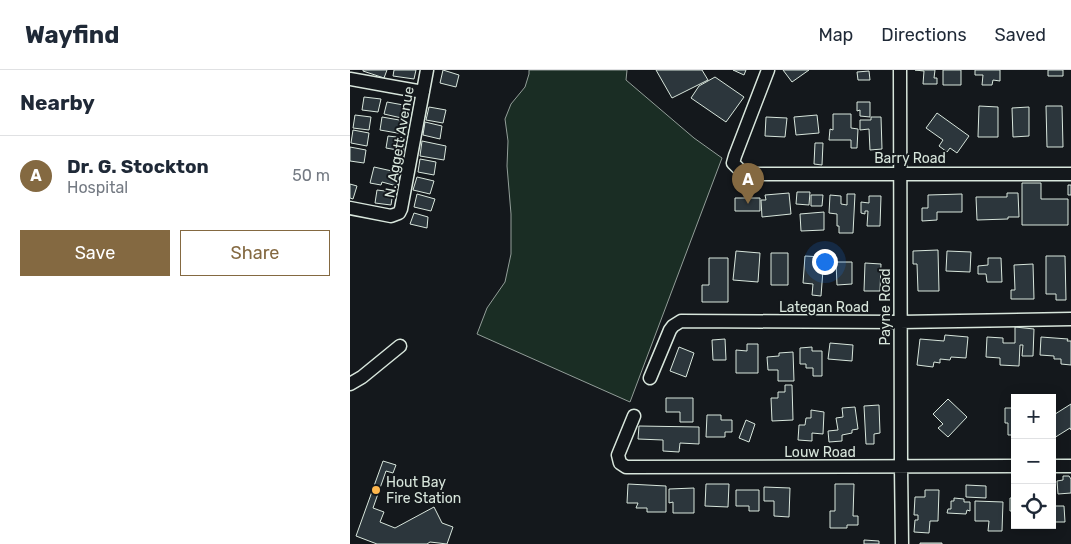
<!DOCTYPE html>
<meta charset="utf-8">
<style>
body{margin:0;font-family:Rubik,sans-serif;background:#f6f6f7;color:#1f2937}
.controls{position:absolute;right:15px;bottom:15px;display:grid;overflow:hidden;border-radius:0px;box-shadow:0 2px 12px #0003}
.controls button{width:45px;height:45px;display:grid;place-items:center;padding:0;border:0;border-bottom:1px solid #e0e1e3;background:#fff;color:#1f2937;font:25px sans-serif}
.you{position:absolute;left:474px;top:191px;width:18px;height:18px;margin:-12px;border:4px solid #fff;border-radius:50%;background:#1a73e8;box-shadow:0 0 0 8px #1a73e833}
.badge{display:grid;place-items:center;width:32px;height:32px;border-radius:50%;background:#846941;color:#fff;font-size:16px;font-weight:700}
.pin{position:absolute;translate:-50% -41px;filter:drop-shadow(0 1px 2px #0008)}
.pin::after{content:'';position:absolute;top:26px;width:18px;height:15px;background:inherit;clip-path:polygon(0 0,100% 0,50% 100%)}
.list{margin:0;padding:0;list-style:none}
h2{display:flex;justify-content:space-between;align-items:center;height:65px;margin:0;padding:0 20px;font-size:21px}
h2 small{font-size:16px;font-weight:400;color:#747a83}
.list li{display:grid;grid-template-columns:32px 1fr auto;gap:15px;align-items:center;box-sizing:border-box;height:80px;padding:0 20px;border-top:1px solid #e0e1e3}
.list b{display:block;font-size:19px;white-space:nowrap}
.list p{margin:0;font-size:16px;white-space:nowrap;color:#747a83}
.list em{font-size:16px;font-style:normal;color:#747a83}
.actions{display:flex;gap:10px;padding:15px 20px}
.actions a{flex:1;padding:11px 0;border:1px solid #846941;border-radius:0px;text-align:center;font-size:18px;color:#846941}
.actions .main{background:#846941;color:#fff}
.icon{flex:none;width:28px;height:28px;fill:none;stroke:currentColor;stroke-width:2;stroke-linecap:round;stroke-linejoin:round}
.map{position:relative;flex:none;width:721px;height:474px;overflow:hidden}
header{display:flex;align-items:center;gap:30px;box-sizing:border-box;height:70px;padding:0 25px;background:#fff;border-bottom:1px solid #e0e1e3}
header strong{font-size:24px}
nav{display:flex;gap:28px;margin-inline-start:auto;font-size:18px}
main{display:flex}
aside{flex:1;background:#fff}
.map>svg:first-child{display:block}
</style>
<header>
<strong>Wayfind</strong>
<nav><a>Map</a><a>Directions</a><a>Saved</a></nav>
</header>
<main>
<aside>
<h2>Nearby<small></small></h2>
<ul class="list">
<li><span class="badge">A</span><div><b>Dr. G. Stockton</b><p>Hospital</p></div><em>50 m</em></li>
</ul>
<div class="actions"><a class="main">Save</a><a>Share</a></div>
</aside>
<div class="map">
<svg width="721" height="474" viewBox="0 0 721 474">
<rect width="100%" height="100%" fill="#14181c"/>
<!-- green -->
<path fill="#1a2d24" stroke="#939e99" d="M179,0H277L276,10L344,68L372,88L280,332L127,264L137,238L155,212L161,184V144L157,96L158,71L155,49L161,34L175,17L179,4Z"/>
<!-- building -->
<path fill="#2c363c" stroke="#d8e6dc" d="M13,0H37L34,8L13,1Z
M44,0H66L64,9L43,6Z
M93,0L109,5L106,17L90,13Z
M306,0H352L358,10L322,28Z
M383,0H396L394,5Z
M433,0H459L442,12Z
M565,0H585L584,8H587V14H573L574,1Z
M593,0H611V15H593Z
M625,0H650V11L643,10L642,15H632L633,5H625Z
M698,0H713V6H698Z
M519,1L520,10H508L507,2Z
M365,7L394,27L376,52L341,28L349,16Z
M14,27L31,29L28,42L12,40Z
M37,32L59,36L56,49L34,44Z
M507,32H520V47L510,46V40L507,41Z
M629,36L648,37V67H628Z
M696,36H712L713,77H697Z
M79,37L96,40L93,53L76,50Z
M679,37V66L663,67L662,38Z
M587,43L619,66L607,83L600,78L597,82L589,76L593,70L576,58Z
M483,44H501V58L508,59L507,78H501V70H479L480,59L483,60Z
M5,45L21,47L19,60L3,58Z
M467,45L469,63L446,65L444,47Z
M32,47L55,51L53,64L30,60Z
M416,47L437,48L435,67L415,66Z
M521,47H531L532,79L520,80L519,59L510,60V50H521Z
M75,52L92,56L90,69L73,65Z
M3,60L19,63L17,76L1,73Z
M38,66L55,68L53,81L36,78Z
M72,71L96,76L94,90L70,86Z
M465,73H473L472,95L464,94Z
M0,77L16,80L14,93L0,91Z
M70,89L86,92L84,105L68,102Z
M24,97L51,103L47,116L32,112L31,115L20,113Z
M67,107L84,111L80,124L63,120Z
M672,113H691V129H718V155H672Z
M0,114L7,116L3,129L0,128Z
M718,115H721V125H718Z
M27,120L43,122L41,135L25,133Z
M447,122H460L459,135L446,134Z
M439,123L441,144L412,147L411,130H416L415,125Z
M657,123H668L669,147H658V149L627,150L626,127H657Z
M67,124L85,129L81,141L64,137Z
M497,124H505L503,163H489V156H487V144L479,143L480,125L491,126V134L497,135Z
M612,124V142H587V150L572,151V138H578V125Z
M461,125H473L472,136H461Z
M519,126H531L530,156H517L518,141H515V144L511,143V132L519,133Z
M385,128H410V141H385Z
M474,142V160L451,161L450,144Z
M64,143L78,147L77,158L60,154Z
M588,180L589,221H568L567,194H563V181Z
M386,181L410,183L408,212L383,210Z
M597,181L621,182L620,202L596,201Z
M421,183H438V215H421Z
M455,186L474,187L471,226L462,225L463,214L453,213Z
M696,186H715L716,230H706V224H696Z
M359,188H378V232H352V215H359Z
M638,188H651L652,212H637L636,204H628V196L638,195Z
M486,192H502V214L487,215Z
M515,193L531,194L530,221H514Z
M683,194L684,229H661V220H665L664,195Z
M665,257L684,259L683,286H672L673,275H670L669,296L650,295V288L636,287L637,267L653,268V273H665Z
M595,265L618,267L616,288L601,287L600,290L590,289V293L584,292L583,297L567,295L570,269L594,271Z
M691,267L718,269L717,271H721V295L711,294V289H704V286L690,285Z
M375,269L376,290H363L362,270Z
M480,273L503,275L502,291L478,289Z
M397,274H408V303H386V280L397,281Z
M329,277L344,283L336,307L320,301Z
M462,277V281H472V306H463V298H456V294H450V278Z
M443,282L444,311H428V300H418L417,287L429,286V283Z
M435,315H442L443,350L422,351L421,328H428V322H435Z
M316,328H343V352H330V342H316Z
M598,329L617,347L598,367L588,358L593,354L583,344Z
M721,334V360L720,358L704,368L702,365V346Z
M529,335L530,363L524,364V374H516L514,336Z
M505,337L508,359L502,360V363L492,365V371L479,372L478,361L488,360L486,348L493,347L492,338Z
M655,338H665V365H658V353H655Z
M461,340L474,342L473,364L462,363V371L448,370L449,355H455L456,348H461Z
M357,345H371V350H382V362H375V367H356Z
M396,350L405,354L399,372L389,368Z
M289,356L349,357V374L330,373L329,382L313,381V370L288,369Z
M33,391L46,395L43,403L36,401L23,438L34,442L30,452L45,458L84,437L92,453L103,457L97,474L80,472L77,474H27L6,466Z
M713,406H719L721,409V423L708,424L707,411L713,410Z
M278,414L316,416V442H297V438H286L288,433H277Z
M356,414H379L378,437L355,436Z
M485,414H504L503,446H508V455H497V458H480V441H485Z
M616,415L636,416V428L616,427Z
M414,417L440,418L439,447L424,446V431H414Z
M344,418V443H323V432L319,433V419Z
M386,420H409V441H399V436H386Z
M575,420H589L588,451H580L579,463L564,462L565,450H568V445H564L565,427H575Z
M604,428L614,429V432H620V441L617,440L616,444L597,443L598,439H601V431H604Z
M660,428H665V441H660Z
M625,431L653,432L652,461H638L639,451H625Z
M702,434H705V436H714L715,452H702Z
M514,470L529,471V474H514Z
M570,473H592V474H570Z"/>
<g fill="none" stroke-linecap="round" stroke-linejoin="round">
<defs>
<path id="minor" d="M418,0L385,86L383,93L392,102L400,104H721
M550,0L551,397L552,474
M0,9L73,22
M0,138L41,146L49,143L51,139L77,0
M300,308L320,260L323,256L331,251L550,252L721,249
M0,314L12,307L50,276
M284,346L268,385L270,393L276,397L665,396
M702,396H721"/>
</defs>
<!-- minor casing -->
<use href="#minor" stroke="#d8e6dc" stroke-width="15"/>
<!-- minor -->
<use href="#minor" stroke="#14181c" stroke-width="12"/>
</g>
<!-- markers -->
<circle fill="#ffb74d" stroke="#14181c" stroke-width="2" cx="26" cy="420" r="5"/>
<g text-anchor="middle" stroke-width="4" stroke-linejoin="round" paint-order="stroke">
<!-- street labels -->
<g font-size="14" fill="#d8e6dc" stroke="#14181c">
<text transform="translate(49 72) rotate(-80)" y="5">N. Aggett Avenue</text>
<text x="560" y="93">Barry Road</text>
<text x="474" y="242">Lategan Road</text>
<text transform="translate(535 237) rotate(-90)" y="5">Payne Road</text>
<text x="470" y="387">Louw Road</text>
</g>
<!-- poi labels -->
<g font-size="14" fill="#d8e6dc" stroke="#14181c" text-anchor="start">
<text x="36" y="417">Hout Bay<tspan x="36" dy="16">Fire Station</tspan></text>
</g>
</g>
</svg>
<div class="controls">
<button>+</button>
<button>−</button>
<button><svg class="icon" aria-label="locate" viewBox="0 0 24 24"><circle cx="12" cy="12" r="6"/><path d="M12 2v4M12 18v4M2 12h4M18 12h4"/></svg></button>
</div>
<div class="you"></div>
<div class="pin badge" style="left:398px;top:134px">A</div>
</div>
</main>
